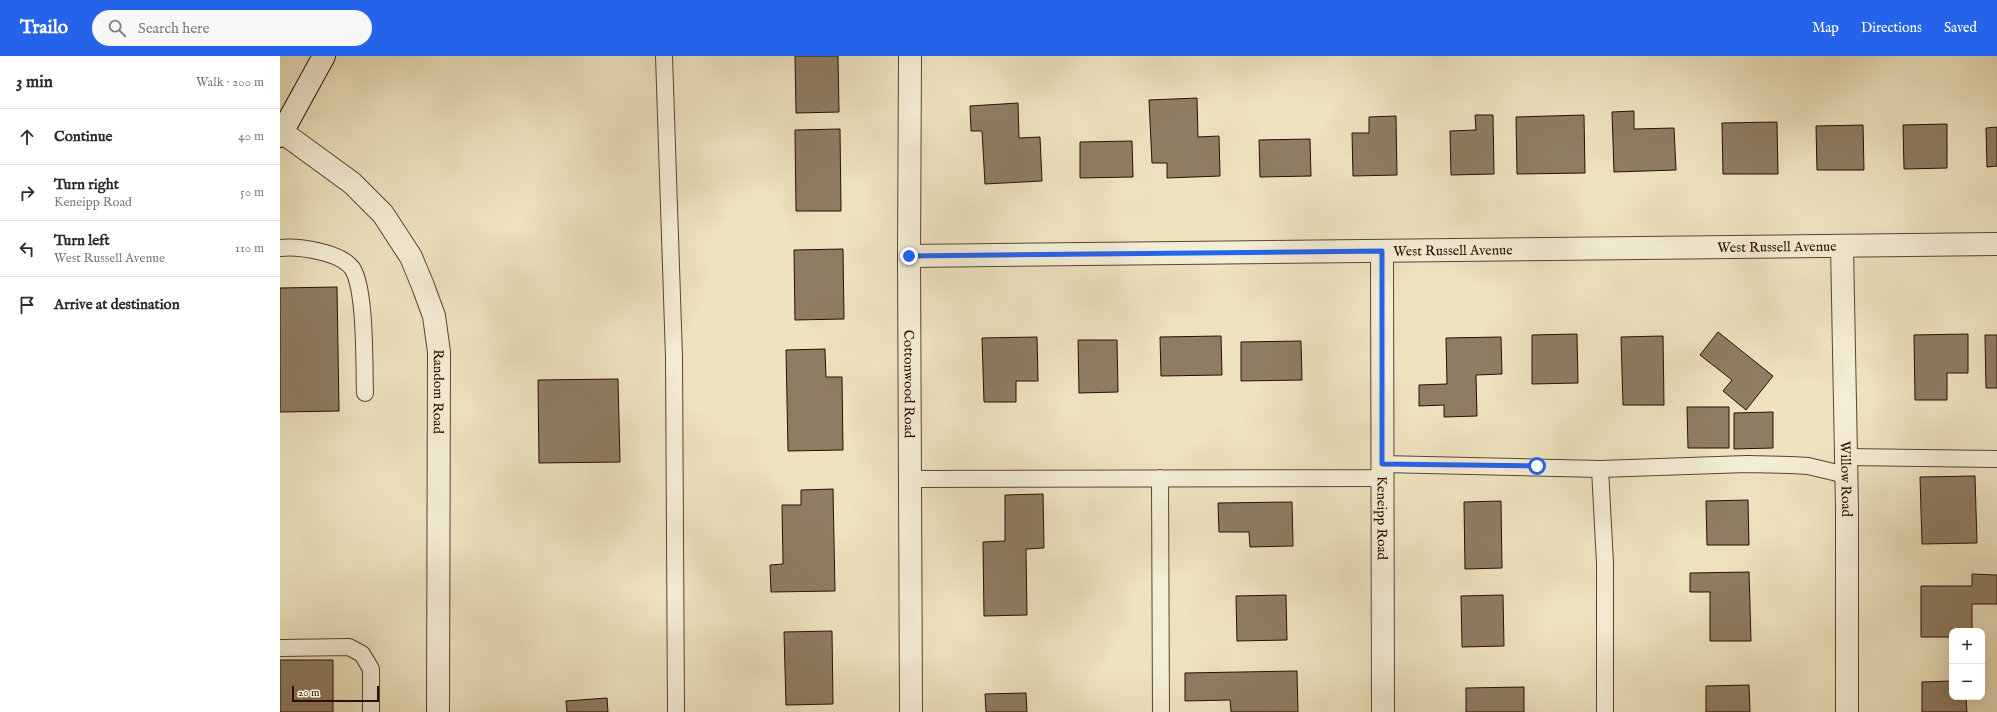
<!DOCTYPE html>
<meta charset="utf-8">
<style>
body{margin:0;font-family:"IM FELL English",serif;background:#f7f7f7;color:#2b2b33}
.controls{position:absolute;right:12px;bottom:12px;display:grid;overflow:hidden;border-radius:8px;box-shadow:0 4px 16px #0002}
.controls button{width:36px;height:36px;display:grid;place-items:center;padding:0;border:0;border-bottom:1px solid #e1e1e2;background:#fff;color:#2b2b33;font:20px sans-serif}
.scale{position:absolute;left:12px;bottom:10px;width:87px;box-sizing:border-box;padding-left:4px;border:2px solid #2a0e00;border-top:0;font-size:11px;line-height:14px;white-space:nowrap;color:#2a0e00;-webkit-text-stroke:3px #f3edd5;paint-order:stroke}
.stop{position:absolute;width:12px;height:12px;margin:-9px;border:3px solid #2563eb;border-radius:50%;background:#fff}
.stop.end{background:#2563eb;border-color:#fff;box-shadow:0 1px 4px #0008}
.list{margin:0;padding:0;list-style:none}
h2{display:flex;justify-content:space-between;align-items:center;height:52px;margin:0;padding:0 16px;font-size:17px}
h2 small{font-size:13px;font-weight:400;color:#7c7c81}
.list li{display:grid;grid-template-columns:26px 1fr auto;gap:12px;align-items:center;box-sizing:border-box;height:56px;padding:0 16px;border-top:1px solid #e1e1e2}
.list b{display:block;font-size:15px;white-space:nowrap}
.list p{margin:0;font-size:13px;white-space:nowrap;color:#7c7c81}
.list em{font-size:13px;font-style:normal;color:#7c7c81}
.icon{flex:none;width:22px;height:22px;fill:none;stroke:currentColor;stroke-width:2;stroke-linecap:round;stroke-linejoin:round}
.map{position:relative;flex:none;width:1717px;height:656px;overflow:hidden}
header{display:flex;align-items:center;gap:24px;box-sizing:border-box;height:56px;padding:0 20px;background:#2563eb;color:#fff}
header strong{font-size:19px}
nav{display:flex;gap:22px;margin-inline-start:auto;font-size:14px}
.search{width:280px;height:36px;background:#f7f7f7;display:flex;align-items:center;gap:10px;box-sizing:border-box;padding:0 14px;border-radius:22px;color:#7c7c81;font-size:15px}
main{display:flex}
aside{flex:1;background:#fff}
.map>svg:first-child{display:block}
</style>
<header>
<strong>Trailo</strong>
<div class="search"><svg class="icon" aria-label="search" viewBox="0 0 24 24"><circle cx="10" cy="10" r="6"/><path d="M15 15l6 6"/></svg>Search here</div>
<nav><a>Map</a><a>Directions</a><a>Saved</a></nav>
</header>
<main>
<aside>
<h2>3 min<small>Walk · 200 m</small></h2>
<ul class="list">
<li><svg class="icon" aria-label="ahead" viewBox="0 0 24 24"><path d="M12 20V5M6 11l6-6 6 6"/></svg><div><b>Continue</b></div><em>40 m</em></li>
<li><svg class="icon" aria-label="right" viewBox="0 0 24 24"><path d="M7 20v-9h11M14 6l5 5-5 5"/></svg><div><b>Turn right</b><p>Keneipp Road</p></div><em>50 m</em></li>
<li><svg class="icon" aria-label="left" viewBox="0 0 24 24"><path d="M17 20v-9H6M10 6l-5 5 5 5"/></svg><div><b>Turn left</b><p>West Russell Avenue</p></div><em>110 m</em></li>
<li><svg class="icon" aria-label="arrive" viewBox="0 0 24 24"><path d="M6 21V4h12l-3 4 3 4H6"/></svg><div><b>Arrive at destination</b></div></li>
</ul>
</aside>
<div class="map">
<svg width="1717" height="656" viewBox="0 0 1717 656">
<rect width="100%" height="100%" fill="#ede3be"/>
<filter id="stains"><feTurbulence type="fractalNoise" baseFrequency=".005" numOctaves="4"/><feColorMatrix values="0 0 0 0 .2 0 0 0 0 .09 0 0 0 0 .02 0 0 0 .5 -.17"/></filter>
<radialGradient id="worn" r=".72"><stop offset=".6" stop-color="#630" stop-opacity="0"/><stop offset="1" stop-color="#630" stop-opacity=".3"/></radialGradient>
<!-- building -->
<path fill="#8f7d63" stroke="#2a0e00" d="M515,0H558L559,56L516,57Z
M917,42L918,81L939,80L940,120L887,122V107H872L869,44Z
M738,47L739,82L760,81L762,125L705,128L702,75H691L690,50Z
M1354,55V73L1394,72L1396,114L1334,116L1332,56Z
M1195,59H1213L1214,118L1171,119L1170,75L1196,74Z
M1304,59L1305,117L1237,118L1236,61Z
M1116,60L1117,119L1073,120L1072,77H1089V61Z
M1497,66L1498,118H1443L1442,67Z
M1667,68V112L1624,113L1623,69Z
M1583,69L1584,114H1537L1536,70Z
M1717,71V110L1707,111L1706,72Z
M560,73L561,155H516L515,74Z
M1030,83L1031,120L980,121L979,84Z
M852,85L853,121L800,122V86Z
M563,193L564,263L515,264L514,194Z
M57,231L59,355L0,356V232Z
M1438,276L1493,320L1466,354L1443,335L1452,324L1420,299Z
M1297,278L1298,327L1252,328V279Z
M1688,278V317H1667V344H1635L1634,279Z
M1705,279H1717V332H1706Z
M941,280L942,319L881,320L880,281Z
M1383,280L1384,349H1343L1341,281Z
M757,281L758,325H736V346H704L702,282Z
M1221,281L1222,318L1196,319L1197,360L1164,361V349L1139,350V329L1167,328L1166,282Z
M798,284H837L838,336L799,337Z
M1021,285L1022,324L961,325V286Z
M545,293L546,321H562L563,394L508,395L506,294Z
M338,323L340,406L259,407L258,324Z
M1407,351H1449V392H1408Z
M1493,356V392L1454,393V357Z
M1695,420L1697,487L1642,488L1640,421Z
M553,433L555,535L491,536L490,509L503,508L502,449H521V434Z
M763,438L764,492L746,493L747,559L704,560L703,486L725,485V439Z
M1468,444L1469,489H1427L1426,445Z
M1221,445L1222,512L1185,513L1184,446Z
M1012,446L1013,490L970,491L969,476H939L938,447Z
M1469,516L1471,585H1430V536H1410V517Z
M1692,518L1717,519V548H1692V575H1672V581H1641V530H1692Z
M1006,539L1007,584L957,585L956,540Z
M1223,539L1224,590L1182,591L1181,540Z
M552,575L553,648L506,649L504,576Z
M0,604H53V656H0Z
M1017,615L1018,656H951L950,644L905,645V617Z
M1672,625V641H1686L1687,656H1642V626Z
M1469,629L1470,656H1426V630Z
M1244,631V656H1186V632Z
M746,637L747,656H706L705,638Z
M327,642L328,656H287L286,645Z"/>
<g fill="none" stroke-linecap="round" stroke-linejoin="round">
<defs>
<path id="service" d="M384,0L394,301L396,656
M0,192C19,190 60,196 72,212C86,232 84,309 85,337
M1566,401L1717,403
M1102,408L1320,413L1325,507V656
M1320,413L1467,408L1511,409L1528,410L1566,419
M880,422L881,656
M630,423L1102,422
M0,592L69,591L82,598L91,613V656"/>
<g id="minor">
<path id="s1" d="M630,0L629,200L631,656"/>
<path id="s2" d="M2,76L72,127L103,158L131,201L143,230L154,260L159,296L158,656"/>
<path id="s3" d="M1562,190L1567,452V656"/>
<path id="s4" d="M1102,195L1103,656"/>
<path id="s5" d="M629,200L1717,188"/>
</g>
<path id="secondary" d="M0,80L44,0"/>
</defs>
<!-- service casing -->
<use href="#service" stroke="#5b4330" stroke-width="18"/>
<!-- minor casing -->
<use href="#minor" stroke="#5b4330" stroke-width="24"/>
<!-- secondary casing -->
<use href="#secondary" stroke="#2a0e00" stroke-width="24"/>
<!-- service -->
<use href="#service" stroke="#f3edd5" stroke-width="16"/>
<!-- minor -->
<use href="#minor" stroke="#f3edd5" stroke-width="22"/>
<!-- secondary -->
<use href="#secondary" stroke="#f3edd5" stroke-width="22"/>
</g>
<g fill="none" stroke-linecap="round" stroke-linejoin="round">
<!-- route -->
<path stroke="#2563eb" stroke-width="5" d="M629,200L1102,195V408L1257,410"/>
</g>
<g text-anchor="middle" stroke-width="4" stroke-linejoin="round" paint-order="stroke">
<!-- street labels -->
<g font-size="14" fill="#2a0e00" stroke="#f3edd5">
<text dy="5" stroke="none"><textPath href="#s5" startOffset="868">West Russell Avenue</textPath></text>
<text dy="5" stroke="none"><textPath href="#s5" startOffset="544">West Russell Avenue</textPath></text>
<text dy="5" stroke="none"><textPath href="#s1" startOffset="328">Cottonwood Road</textPath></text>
<text dy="5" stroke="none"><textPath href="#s2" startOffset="321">Random Road</textPath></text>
<text dy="5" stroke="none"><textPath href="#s3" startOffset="233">Willow Road</textPath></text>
<text dy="5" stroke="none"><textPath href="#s4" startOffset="267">Keneipp Road</textPath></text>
</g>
</g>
<rect width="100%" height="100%" filter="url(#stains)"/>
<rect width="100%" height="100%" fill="url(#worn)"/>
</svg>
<div class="controls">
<button>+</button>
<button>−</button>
</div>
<div class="scale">20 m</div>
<div class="stop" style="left:1257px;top:410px"></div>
<div class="stop end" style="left:629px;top:200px"></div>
</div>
</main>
